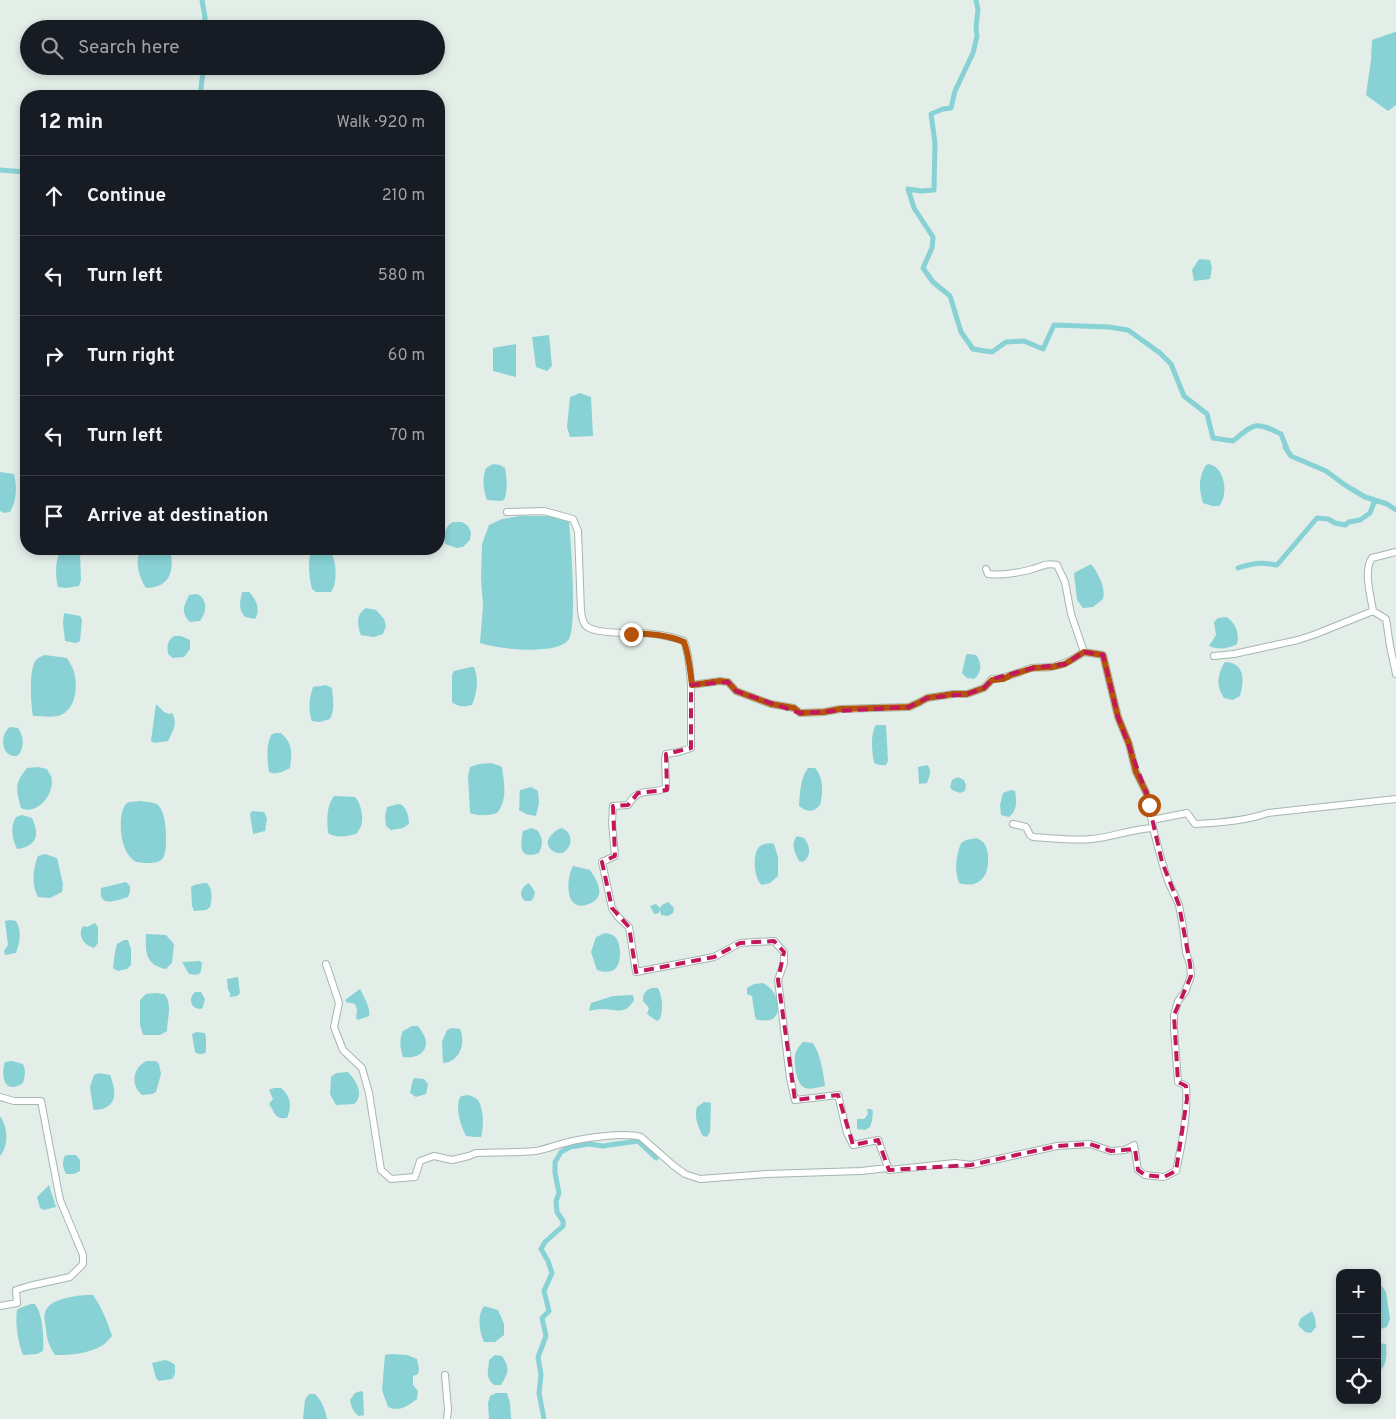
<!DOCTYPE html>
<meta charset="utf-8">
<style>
body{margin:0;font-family:Overpass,sans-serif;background:#20242c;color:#f1f3f6}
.controls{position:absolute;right:15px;bottom:15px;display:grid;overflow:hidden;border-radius:10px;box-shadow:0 2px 8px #0003}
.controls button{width:45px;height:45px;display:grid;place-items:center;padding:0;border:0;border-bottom:1px solid #363941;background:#171b24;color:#f1f3f6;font:25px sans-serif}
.stop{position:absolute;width:15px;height:15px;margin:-11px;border:4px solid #b45309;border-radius:50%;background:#fff}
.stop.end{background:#b45309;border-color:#fff;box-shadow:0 1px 5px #0008}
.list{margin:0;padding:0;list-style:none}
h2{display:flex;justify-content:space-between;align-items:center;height:65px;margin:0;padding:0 20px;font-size:21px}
h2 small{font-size:16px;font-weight:400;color:#9ea1a6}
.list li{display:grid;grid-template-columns:32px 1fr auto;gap:15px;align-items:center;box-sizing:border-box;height:80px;padding:0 20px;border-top:1px solid #363941}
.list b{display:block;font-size:19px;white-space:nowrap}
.list em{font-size:16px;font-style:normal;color:#9ea1a6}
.icon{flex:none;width:28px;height:28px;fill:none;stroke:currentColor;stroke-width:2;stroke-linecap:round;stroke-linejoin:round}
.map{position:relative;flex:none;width:1396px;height:1419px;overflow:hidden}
.search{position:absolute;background:#171b24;box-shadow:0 2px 8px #0003;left:20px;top:20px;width:425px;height:55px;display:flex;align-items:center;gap:12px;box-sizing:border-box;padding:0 18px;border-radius:28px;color:#9ea1a6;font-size:19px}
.panel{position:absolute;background:#171b24;box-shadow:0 2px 8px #0003;left:20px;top:90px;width:425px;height:465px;border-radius:20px}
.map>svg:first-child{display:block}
</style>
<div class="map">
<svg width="1396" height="1419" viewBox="0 0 1396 1419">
<rect width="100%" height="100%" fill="#e3eee8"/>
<!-- water -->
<path fill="#88d1d5" d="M1395,32H1396V105L1388,111L1366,95L1371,60L1372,40Z
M1199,259L1210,260L1212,268L1210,279L1194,281L1192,270Z
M549,335L552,366L547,371L536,367L532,337Z
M516,344V377L493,371V348Z
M580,393L591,397L593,436L570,437L567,427L570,397Z
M493,464L500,465L505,468C507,477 508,491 504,500L501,501L487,500C483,489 482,478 486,468Z
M1209,464C1225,467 1229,495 1219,506H1212L1203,503C1199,490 1198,477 1206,465Z
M0,472L14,474C17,487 17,500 10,512L4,513L0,511Z
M520,516H549L569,521C571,542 577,625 569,639C559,656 496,649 480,643L483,606L481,578L482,544L489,525L502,519Z
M453,522H462L468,526L471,532L470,540L463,547L457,548L445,544C444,535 444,527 453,522Z
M61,549H74L80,552L81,580L79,586L66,588L58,587C55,574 55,561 61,549Z
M141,549H165L171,554C174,574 168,587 146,588C139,577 134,561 141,549Z
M312,549H328C337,556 338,583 331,592H316L312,589C309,577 307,560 312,549Z
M1091,564C1098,573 1106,587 1103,599L1093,607L1083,608L1077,600L1074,573Z
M242,592H249C256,599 261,609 255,619L245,617C238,608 240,603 242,592Z
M197,594C208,599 207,612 200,621L190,622C180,611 184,607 189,595Z
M366,608L376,610L384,619L386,626L383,634L374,637L361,635C357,625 356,614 366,608Z
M64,613L80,616L82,620L80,641L76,643L65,641L63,623Z
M1226,617C1235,621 1240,634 1237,644C1228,649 1218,650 1209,646L1216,635L1214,622L1218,618Z
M174,636H181L190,640V649L184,657L173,658L168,654C167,647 167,641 174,636Z
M968,654L976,655C982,662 982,673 974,679L967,678L962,673L966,655Z
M45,655L67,658C69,662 73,667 74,672C78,686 76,708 61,715C54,718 42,716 33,716C31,705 28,667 37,659C39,657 42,656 45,655Z
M1225,662C1246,663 1244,681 1240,696L1233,700L1224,698C1216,687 1217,674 1225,662Z
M471,667H474C479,679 477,694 472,705C465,707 457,707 452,702V675L454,671Z
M326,685L332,688C333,699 335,710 330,719L320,722L312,721C308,711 309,698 313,687Z
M156,704L164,712L169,714L172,713C178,723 173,731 168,741L155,743L151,741Z
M876,725H886L888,761L886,765H879L874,763C872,752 870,734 876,725Z
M10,727L18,728C24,736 25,749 17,756C0,758 0,733 10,727Z
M275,733H281C293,744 292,752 290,768C282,772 277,775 269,772C267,758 266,747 271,735Z
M492,763L502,767C504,784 508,799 497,813C487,816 479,816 470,813L468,776L470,767L479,764Z
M927,765C933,770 929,777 927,783L919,784L918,767Z
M38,767L47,769C48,772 50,774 51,776C56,793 38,816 21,808C16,789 14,784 27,768Z
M808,768H815C824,778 823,793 820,805C813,813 807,812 799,806C800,793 800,779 808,768Z
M958,777L964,780L966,785L965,791L960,793L952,790L950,787L952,780Z
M531,787L538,791L539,803L536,816L526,814L519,810C520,803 519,797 520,790Z
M1011,790L1015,791C1017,801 1017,811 1009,817L1001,815L1000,805L1003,793Z
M334,796L355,797C361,803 364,818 361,826C360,829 358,831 356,834C347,836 337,839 328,833C327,820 326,807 334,796Z
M139,801L149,802L157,804C160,807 162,810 163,814C166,821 168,851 163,858C159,865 143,863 136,862C122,853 120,833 121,818C122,813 123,806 127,803C130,801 136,802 139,801Z
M398,804L402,805C407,810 409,817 409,824L403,828L391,830L386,826L385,816L387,807Z
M252,811L264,812L267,818L265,831L253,834L250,814Z
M22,815L32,818C40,835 37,846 17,849C12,838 10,827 16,817Z
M532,828L538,831C543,839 543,844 539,853C519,860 520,846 523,831Z
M561,828C580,834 567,861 553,851C541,843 552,832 561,828Z
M797,836L804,838C810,845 812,856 803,862L799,861C795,853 790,844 797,836Z
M977,838C977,838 983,842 983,842C987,846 988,853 988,857C989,877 979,889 959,883C954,868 956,857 961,843L966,840Z
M770,843L774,844L778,857V876L770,883L762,885C754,879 752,855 759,847C762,844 766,844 770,843Z
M45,854L57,858L63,884L62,892L50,898L38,897C31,884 33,869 38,856Z
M573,866L590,870C599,883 607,899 586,905C583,906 578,906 575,904C565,897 568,875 573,866Z
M126,882L130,886V892L128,897C115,901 98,908 101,888Z
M204,883H207C213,889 212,899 210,907L206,910L194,911L192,906L191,887L194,885Z
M529,883L535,892L534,897L531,901H525C518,895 521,887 529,883Z
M668,902L674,908L673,913L668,916L661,915L660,909L659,913L654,914L650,906L656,904L660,908L662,905Z
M10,920L16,921C22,931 20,942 16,953L5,955L4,951L8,945L5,921Z
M95,923L98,927V943L94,948C84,945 77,936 83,926L87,927Z
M605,933C610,934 613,934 616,938C619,942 620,948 620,953C620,970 612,975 597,970L591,952L596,937Z
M146,934L166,935L174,944L172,963L166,969C146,965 145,953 146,934Z
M124,940H128L131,949V965L127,969L118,971L113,968L115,952L117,944Z
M200,961L202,963C201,974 201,976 189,974L182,962Z
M238,977L240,993L237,996L230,997V993L228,990L227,979Z
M763,983C766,985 768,986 770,988C778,995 783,1016 770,1020C766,1021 761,1020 757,1020L755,1017L752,996L747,994V988L754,984Z
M651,988H658C663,998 663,1009 660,1019L657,1021L647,1014L649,1008L643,1001C643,994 645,991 651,988Z
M360,989C364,997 371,1008 369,1016L358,1020L356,1018L357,1010L355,1004L346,1002L345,1000Z
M195,992H201L205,999L203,1007L201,1009C190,1009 188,998 195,992Z
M155,993L164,994C173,1002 167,1020 167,1031L160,1035H143L140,1025V1000L146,994Z
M633,995L634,1000C625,1016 616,1009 602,1009C598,1009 593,1010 589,1011L591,1003L613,996Z
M412,1026H418C421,1031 425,1035 426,1041C427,1054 414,1059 403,1057C400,1048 399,1040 403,1031Z
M452,1028L460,1029C466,1043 460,1062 443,1063L442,1042L447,1030Z
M196,1032L205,1033L206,1038V1052C202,1055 199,1055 195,1052L192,1034Z
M803,1042L813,1043C821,1056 823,1071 825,1086C819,1087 811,1090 805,1088C796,1084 794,1064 795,1055C796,1050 799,1046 803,1042Z
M12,1061L23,1064C26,1071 25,1076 23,1083C5,1095 0,1077 5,1062Z
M146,1061H156L159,1064L161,1074L156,1092L152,1094L142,1095C130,1085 133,1068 146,1061Z
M348,1072C356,1080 365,1095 354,1104L336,1105L330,1094L331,1077L336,1073Z
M99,1073L110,1075C117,1092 118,1109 94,1110L93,1108L90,1087L94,1075Z
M414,1078L424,1079L428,1084L426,1094L416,1097L410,1093L412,1083Z
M274,1088H281C291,1097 292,1106 287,1118C274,1119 276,1114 269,1104L273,1099L269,1090Z
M469,1095C471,1096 475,1098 477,1099C484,1107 484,1127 481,1137H475L466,1136C461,1127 454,1105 461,1096Z
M704,1102L711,1103L710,1132L707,1137L703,1136C698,1127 694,1117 697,1107Z
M867,1109H871L873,1111L872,1121L870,1127L865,1130L857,1129V1119H864L868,1114Z
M0,1116C8,1127 9,1145 0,1156Z
M67,1155H76L80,1160V1171L74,1174H66C63,1168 62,1164 64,1157Z
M49,1185L56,1207L44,1210L40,1208L37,1197Z
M1382,1286L1386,1292L1390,1319L1387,1327L1377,1330V1287Z
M85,1295H93C102,1308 107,1321 112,1336C109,1339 106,1343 103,1345C89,1354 71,1355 55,1355C49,1346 47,1340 46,1329C45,1323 43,1316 46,1310C51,1299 74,1296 85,1295Z
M31,1304H35C43,1314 44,1339 43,1351L37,1354L23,1355C18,1342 15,1324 17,1310L20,1308Z
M484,1306L498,1310L504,1324V1335L495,1342H484C479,1332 477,1315 484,1306Z
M1312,1311L1315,1318L1316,1327L1311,1333L1305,1332L1298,1325L1301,1318Z
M1377,1343L1386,1344C1387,1355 1387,1367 1377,1373Z
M392,1354L407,1355L417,1359L419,1369L418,1374L413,1376V1385L418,1391L417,1399C407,1406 401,1412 388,1407L382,1390L385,1355Z
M495,1355L502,1356C510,1368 509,1372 501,1385H494C484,1376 489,1371 489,1360Z
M165,1360L171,1362L175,1365V1374L172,1379L159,1381L156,1378L152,1363Z
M361,1391L363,1392L364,1415L359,1416C353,1412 351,1406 350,1400L355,1393Z
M496,1393H507L510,1403L511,1419H489L488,1403L490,1396Z
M309,1394H315C322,1401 325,1409 327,1419H303L305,1400Z"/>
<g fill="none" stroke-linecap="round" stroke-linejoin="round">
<!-- canal -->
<path stroke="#88d1d5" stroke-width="5" d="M202,0L205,17L204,29
M976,0L978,10L976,27L977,36L973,53L955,91L951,108L943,109L931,114L935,143L934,190L921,191L908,189L914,208L933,237L932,248L923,268L933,282L950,296L961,332L973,349L992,352L1006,342L1024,341L1043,349L1054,325L1109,327L1128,330L1160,353L1171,364L1184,396L1207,414L1213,438L1233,441C1255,423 1255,421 1281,434L1287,449
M201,96C200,86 203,77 204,66
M0,170L26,172
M1285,447L1291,456L1326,471L1345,485L1365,497L1387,504L1396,510
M1238,568C1253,563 1261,562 1277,565L1317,518L1328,519L1335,523L1345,525L1349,522L1360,520L1370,513L1375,500
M544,1419L539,1393L541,1375L538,1357L546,1336L542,1318L549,1311L544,1291L552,1273L548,1261L541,1249L545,1242L563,1226V1221L557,1212L556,1201L559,1193L555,1173V1162L561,1152L570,1147L589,1144L603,1146L638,1141L656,1158"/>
<defs>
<path id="street" d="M507,512L544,511L573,519L578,531L581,611C582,618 583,625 589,628C601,634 628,633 641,633C652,633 674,637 684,641C689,655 690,670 691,685L720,681L728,682L736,691L771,704L794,708L800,713L824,712L840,709L909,707L920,702L927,698L953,694H967L984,688L992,679C1006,679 1018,672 1031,668C1037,667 1044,668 1051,667C1064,665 1073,659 1084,652L1071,614L1065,582L1057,565C1045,563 1043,566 1033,569C1018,573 1003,576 988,574L986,569
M1373,611L1386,619L1390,646L1396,674
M1214,656L1234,654L1298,640L1316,634L1373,611C1371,597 1363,570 1372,558L1396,552
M691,685V748L679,752L666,754L665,760L666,788C649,796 640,785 628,805L613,806L612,823L615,856L602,862L612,908L618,917L629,927L636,972L714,957L740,943L774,941L784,952V963L778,980L790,1078L795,1100L838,1095L847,1133L853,1145L878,1140L889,1170L955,1163L971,1165L1057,1146L1090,1144L1111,1151L1125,1150L1134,1145L1138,1170L1145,1175L1164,1177L1176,1171C1182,1144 1188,1114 1186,1086L1178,1082L1174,1029V1015L1178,1001L1185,992L1191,976L1190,964L1186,953L1183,927L1179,905L1168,881L1162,862L1154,832L1146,792L1136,772L1129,744L1118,717L1103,655L1084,652
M1152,820L1187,813L1195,824C1219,823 1245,821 1268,813L1396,799
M1013,824L1026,827L1030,835L1033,837C1052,838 1072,841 1092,839C1112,837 1132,829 1153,828
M326,964L339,1003L334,1027L343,1050L362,1068L369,1093L381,1170L391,1179L415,1177L420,1161L434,1156L452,1160L469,1156L476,1153C496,1152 516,1153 535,1151C545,1150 555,1145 565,1143C582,1138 625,1132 641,1137L674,1166L685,1174L700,1179L767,1174L861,1171L888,1168
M0,1097L14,1101H41L60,1200L83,1255V1264L70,1277L29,1286L16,1290L17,1303L0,1306
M445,1375L448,1409L447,1419"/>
</defs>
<!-- street casing -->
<use href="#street" stroke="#a5b6af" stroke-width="8"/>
<!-- street -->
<use href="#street" stroke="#fff" stroke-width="6"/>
</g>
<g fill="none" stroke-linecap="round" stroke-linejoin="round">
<!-- route -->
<path stroke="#b45309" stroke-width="6" d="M631,634C645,632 671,636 684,642C689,655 690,670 692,685L720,681L728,682L736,691L771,704L794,708L800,713L824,712L840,709L909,707L920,702L927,698L953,694H967L984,688L992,680L1003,679L1011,675L1033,668L1052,667L1065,664L1084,652L1103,655L1118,717L1129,744L1136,772L1146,792L1149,805"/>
</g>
<!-- marked area -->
<path fill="none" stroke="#c2185b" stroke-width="4" stroke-dasharray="10 6" stroke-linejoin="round" d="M1084,652L1103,655L1118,717L1146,792L1162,862L1179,905L1190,964L1191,976L1174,1015L1178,1082L1186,1086L1187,1099L1176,1171L1164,1177L1145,1175L1138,1170L1135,1149L1111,1151L1090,1144L1057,1146L971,1165L889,1170L878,1140L853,1145L838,1095L795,1100L778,980L784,952L774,941L740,943L714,957L636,972L629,927L612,908L602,862L615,856L613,806L628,805L638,793L667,790L666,754L691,748V685L728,682L736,691L800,713L909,707L927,698L967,694L984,688L992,679L1033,668L1065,664Z"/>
</svg>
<div class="controls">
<button>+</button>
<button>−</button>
<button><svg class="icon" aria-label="locate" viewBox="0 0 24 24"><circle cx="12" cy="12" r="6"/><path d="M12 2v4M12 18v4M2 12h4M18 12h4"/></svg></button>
</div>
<div class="stop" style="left:1149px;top:805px"></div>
<div class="stop end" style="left:631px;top:634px"></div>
<div class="search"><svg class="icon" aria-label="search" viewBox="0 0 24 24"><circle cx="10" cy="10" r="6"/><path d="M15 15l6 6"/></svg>Search here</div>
<section class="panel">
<h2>12 min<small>Walk · 920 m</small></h2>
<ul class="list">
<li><svg class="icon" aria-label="ahead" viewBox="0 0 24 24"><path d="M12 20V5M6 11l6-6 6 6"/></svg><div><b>Continue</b></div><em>210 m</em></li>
<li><svg class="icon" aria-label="left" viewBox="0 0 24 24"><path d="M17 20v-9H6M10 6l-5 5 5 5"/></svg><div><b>Turn left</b></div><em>580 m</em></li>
<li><svg class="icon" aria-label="right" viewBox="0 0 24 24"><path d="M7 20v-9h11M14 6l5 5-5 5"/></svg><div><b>Turn right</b></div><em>60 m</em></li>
<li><svg class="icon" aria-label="left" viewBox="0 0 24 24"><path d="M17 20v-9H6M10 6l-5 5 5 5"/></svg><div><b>Turn left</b></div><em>70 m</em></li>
<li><svg class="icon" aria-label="arrive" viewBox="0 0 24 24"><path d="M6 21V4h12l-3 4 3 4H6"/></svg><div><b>Arrive at destination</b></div></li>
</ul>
</section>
</div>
